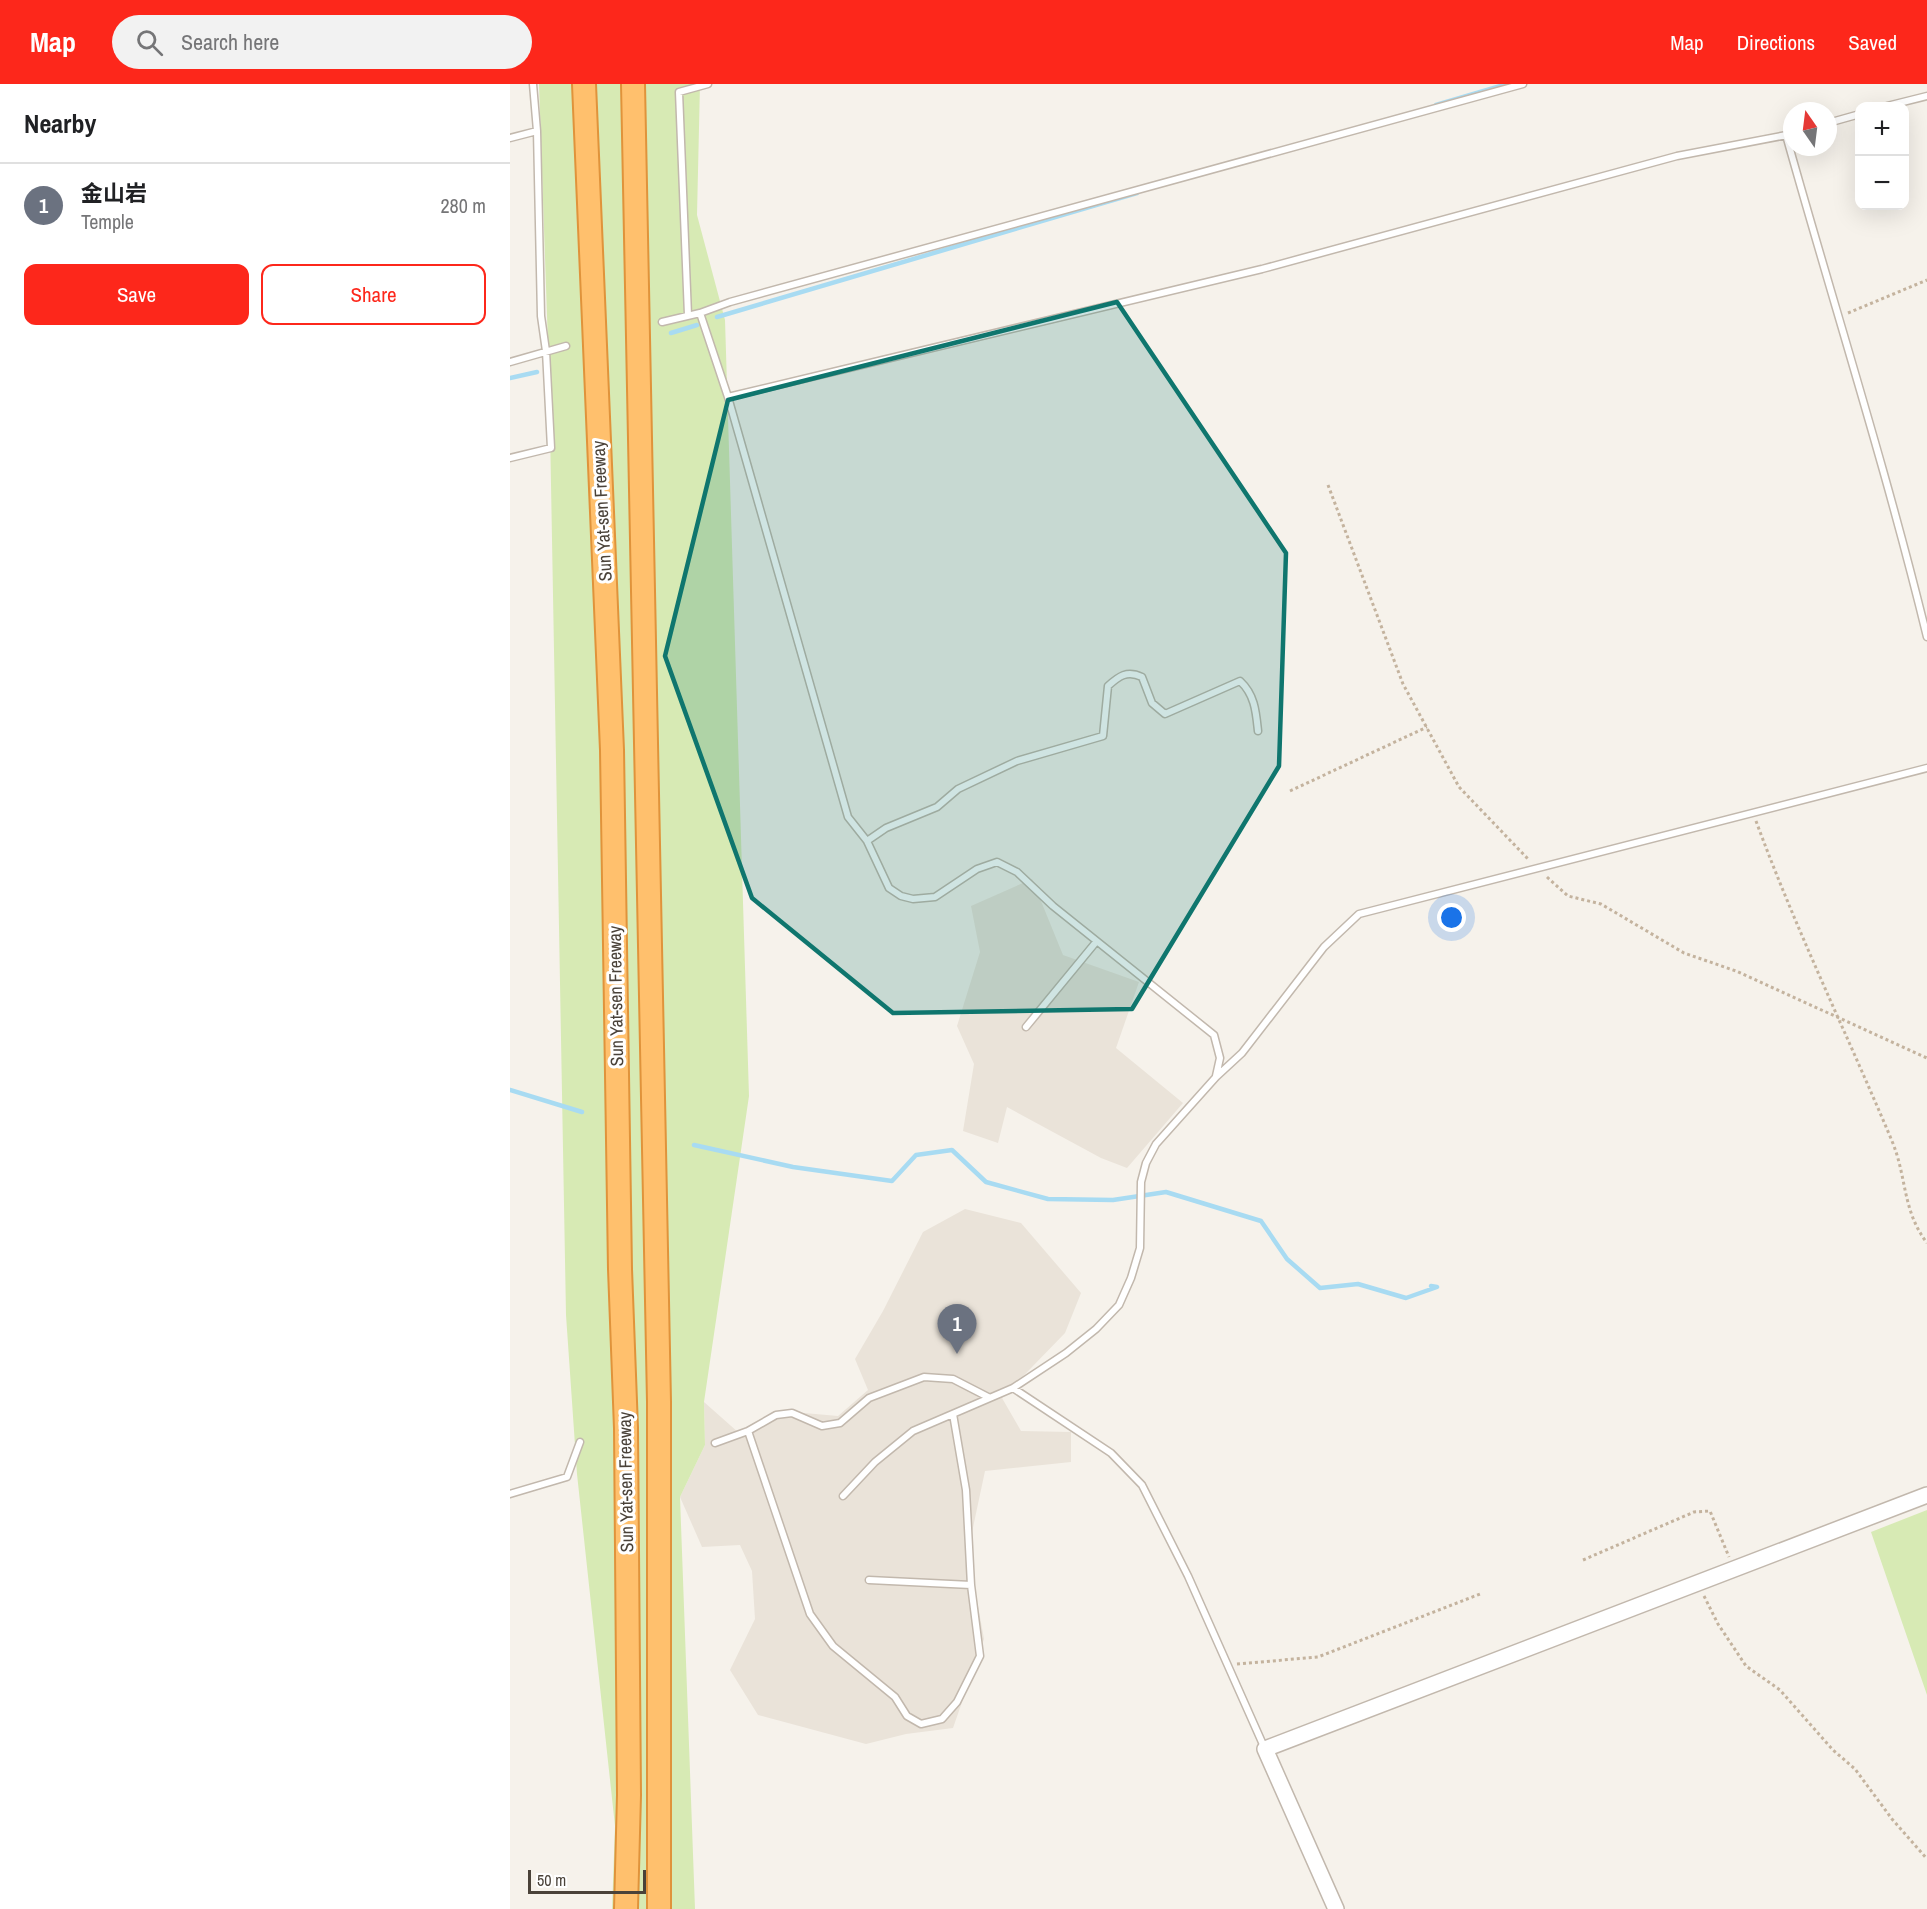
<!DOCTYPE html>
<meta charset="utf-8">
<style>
body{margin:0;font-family:"Archivo Narrow","Noto Sans TC",sans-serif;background:#f2f2f2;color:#202124}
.controls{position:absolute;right:18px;top:18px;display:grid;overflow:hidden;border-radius:12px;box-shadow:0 6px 24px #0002}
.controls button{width:54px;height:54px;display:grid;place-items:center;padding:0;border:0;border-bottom:2px solid #e0e0e0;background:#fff;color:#202124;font:30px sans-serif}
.compass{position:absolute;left:1273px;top:18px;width:54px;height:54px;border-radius:50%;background:#fff;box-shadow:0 6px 24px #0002;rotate:346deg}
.scale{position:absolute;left:18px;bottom:15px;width:118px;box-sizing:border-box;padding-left:6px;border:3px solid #4a4239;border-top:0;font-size:16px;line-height:21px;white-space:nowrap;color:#4a4239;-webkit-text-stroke:4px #fff;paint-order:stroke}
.you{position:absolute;left:942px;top:834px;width:21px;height:21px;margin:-15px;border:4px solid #fff;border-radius:50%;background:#1a73e8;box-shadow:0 0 0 9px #1a73e833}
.badge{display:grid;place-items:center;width:39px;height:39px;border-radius:50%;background:#fd271b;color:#fff;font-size:20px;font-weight:700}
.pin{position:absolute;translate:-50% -50px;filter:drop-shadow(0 2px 3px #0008)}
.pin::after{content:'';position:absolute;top:32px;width:21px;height:18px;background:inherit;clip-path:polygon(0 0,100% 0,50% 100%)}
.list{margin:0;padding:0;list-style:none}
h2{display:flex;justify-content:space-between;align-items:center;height:78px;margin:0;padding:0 24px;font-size:26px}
h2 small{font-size:20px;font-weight:400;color:#757577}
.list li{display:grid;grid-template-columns:39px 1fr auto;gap:18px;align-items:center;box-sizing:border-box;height:84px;padding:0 24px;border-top:2px solid #e0e0e0}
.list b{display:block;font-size:22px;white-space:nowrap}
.list p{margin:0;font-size:20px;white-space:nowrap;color:#757577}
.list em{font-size:20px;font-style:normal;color:#757577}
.actions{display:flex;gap:12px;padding:18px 24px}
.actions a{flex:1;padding:14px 0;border:2px solid #fd271b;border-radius:12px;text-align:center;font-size:21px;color:#fd271b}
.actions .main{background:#fd271b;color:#fff}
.icon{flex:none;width:33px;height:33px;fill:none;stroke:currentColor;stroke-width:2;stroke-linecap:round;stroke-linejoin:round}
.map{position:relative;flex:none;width:1417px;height:1825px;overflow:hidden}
header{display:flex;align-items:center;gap:36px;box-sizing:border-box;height:84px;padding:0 30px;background:#fd271b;color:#fff}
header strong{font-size:28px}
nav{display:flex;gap:33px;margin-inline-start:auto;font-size:21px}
.search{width:420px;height:54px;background:#f2f2f2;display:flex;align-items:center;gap:15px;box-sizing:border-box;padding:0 21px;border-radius:33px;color:#757577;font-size:22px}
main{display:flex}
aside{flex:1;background:#fff}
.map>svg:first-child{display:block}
</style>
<header>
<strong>Map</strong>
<div class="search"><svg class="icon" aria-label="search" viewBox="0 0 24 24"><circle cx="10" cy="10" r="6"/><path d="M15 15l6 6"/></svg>Search here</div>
<nav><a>Map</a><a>Directions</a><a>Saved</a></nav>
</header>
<main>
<aside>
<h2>Nearby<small></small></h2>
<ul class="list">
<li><span class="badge" style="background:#6b7280">1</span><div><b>金山岩</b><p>Temple</p></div><em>280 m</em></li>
</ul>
<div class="actions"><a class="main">Save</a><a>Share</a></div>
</aside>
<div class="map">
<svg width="1417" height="1825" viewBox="0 0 1417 1825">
<rect width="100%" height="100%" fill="#f6f2eb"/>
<!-- residential -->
<path fill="#eae3d9" d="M522,795L553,871L629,898L606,964L673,1019L617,1084L591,1074L497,1023L488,1059L453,1047L464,980L447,942L470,868L461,822Z
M455,1125L511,1139L571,1209L555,1249L492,1314L511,1347L561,1348V1378L475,1387L458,1467L474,1555L443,1644L396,1650L356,1660L248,1631L220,1586L245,1535L242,1487L230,1461L192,1463L170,1413L195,1361L194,1318L229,1349L266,1331L294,1329L328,1332L358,1306L345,1275L373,1227L413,1148Z"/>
<!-- green -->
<path fill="#d7eab4" d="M29,0H190L187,131L215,236L239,1012L194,1318L195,1361L170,1413L185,1825H102L105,1742L67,1390L56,1231L39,289Z
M1417,1426V1611L1361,1448Z"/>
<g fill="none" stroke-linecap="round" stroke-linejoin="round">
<!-- stream -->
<path stroke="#a8dbf2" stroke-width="4.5" d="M926,21L997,0
M207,233L627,109
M161,249L187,241
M0,294L27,288
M0,1006L72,1028
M184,1061L283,1083L382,1097L406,1071L442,1066L476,1098L538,1115L603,1116L656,1108L751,1137L777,1175L810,1204L848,1200L896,1214L927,1203L921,1202"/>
<defs>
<path id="service" d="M1377,22L1417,12
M1318,39L1350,30
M1276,51C1323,219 1376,384 1417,553
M0,54L27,47
M190,229L220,218L1013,0
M178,231L169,8L198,0
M152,238L190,229L218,313L752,185L1167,72L1282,50
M0,278L56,262
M218,313L338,733L357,757L379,804L391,812L403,815L425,813L467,785L487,778L507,788L543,822L704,951L710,974L706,992
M0,374L41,364L36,267L31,232L27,47L23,0
M357,757L376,744L427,723L448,705L507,677L593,652L598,602C609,592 617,586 632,593L642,619L655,630L730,597C745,611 746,628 748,647
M516,943L586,858
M503,1304L601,1369L632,1401L678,1492L755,1665
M238,1347L266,1331L282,1329L312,1342L330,1339L359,1314L414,1293L443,1295L478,1313
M205,1359L238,1347L300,1530L323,1562L385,1613L397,1632L411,1640L432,1635L447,1618L470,1572L461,1501L456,1406L443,1330
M0,1410L57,1393L70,1358
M333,1412L365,1378L403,1347L503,1304L556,1269L586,1245L609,1221L621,1194L630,1164L631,1098L636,1079L646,1060L706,993L732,969L814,863L849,830L1417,684
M359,1496L461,1501"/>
<path id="tertiary" d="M826,1825L755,1665L1417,1411"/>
<path id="motorway" d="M74,0L102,666L110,1185L116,1344L119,1711L116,1825
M123,0L149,1318V1825"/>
</defs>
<!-- service casing -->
<use href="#service" stroke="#c2b8ad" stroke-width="9"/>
<!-- tertiary casing -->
<use href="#tertiary" stroke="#c2b8ad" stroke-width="18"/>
<!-- motorway casing -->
<use href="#motorway" stroke="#e0933b" stroke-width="26"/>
<!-- path -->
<path stroke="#c4b39e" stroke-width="3" stroke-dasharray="3 3" stroke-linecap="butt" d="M1338,229L1417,196
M818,401L893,600L949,703L1019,776
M780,707L917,643
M1246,737C1286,846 1337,950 1382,1057C1397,1093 1392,1126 1417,1159
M1037,793L1058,812L1091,820L1174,869L1226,887L1417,974
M1073,1476L1184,1428L1200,1427L1219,1473
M1194,1512L1208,1540L1236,1582L1270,1606L1323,1666L1345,1685L1382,1735L1417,1775
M727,1580L808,1573L970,1510"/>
<!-- service -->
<use href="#service" stroke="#fff" stroke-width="6"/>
<!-- tertiary -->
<use href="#tertiary" stroke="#fff" stroke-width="15"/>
<!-- motorway -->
<use href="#motorway" stroke="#ffc06d" stroke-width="22"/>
</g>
<!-- marked area -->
<path fill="#0f766e" fill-opacity="0.2" stroke="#0f766e" stroke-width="4.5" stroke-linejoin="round" d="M607,218L776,469L769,682L622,925L383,929L242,814L155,572L218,316Z"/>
<g text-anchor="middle" stroke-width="6" stroke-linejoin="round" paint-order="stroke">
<!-- street labels -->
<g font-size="18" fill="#4a4239" stroke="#fff">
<text transform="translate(92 427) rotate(-93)" y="6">Sun Yat-sen Freeway</text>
<text transform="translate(106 912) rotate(-91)" y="6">Sun Yat-sen Freeway</text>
<text transform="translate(116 1398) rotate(-91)" y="6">Sun Yat-sen Freeway</text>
</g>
</g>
</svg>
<div class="controls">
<button>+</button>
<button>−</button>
</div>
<svg class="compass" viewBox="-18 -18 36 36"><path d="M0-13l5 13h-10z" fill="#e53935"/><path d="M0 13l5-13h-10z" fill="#757577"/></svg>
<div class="scale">50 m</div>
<div class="you"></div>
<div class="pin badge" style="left:447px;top:1270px;background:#6b7280">1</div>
</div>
</main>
